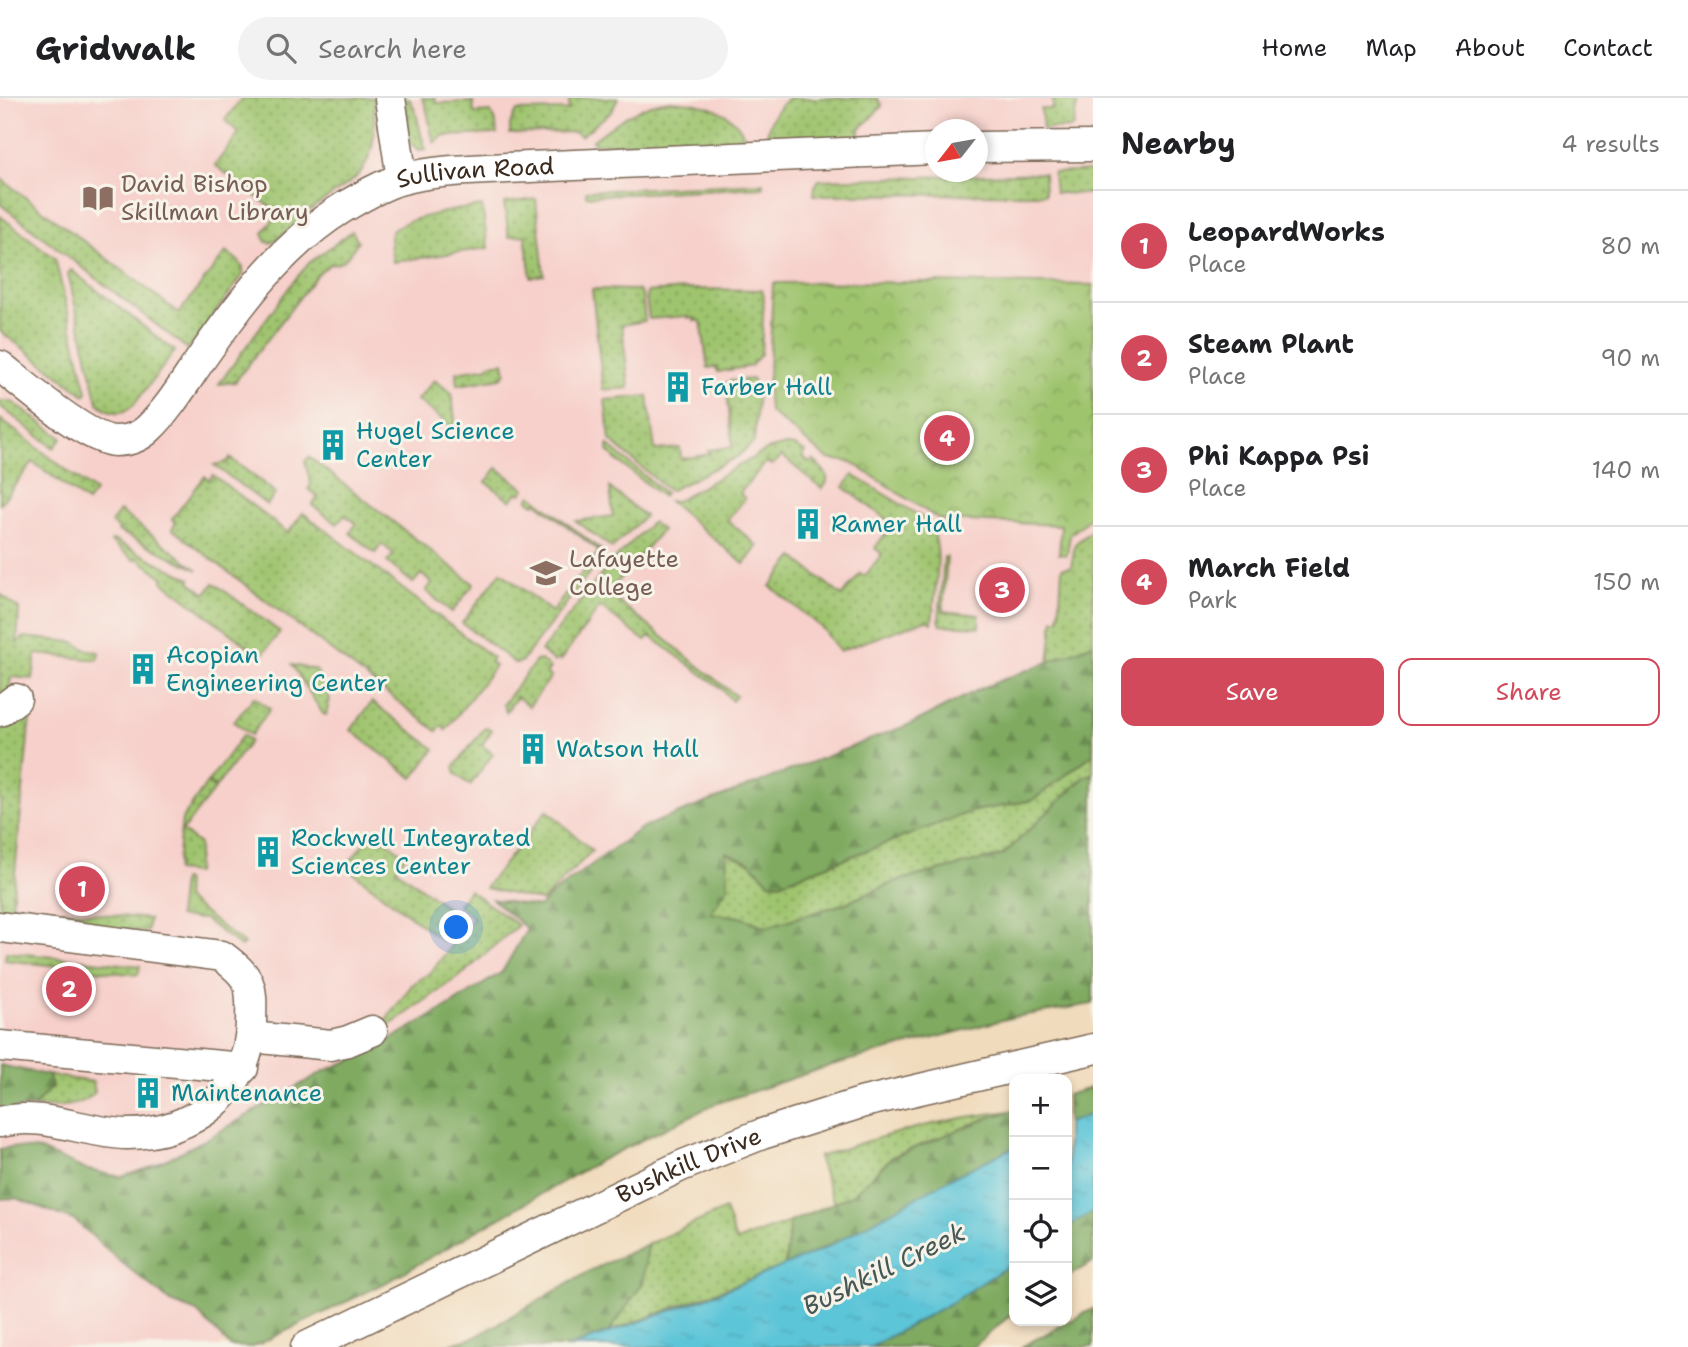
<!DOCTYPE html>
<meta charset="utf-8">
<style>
body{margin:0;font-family:"Shantell Sans",sans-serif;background:#f2f2f2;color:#202124}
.controls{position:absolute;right:21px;bottom:21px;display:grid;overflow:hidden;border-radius:14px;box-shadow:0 4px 10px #0003}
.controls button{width:63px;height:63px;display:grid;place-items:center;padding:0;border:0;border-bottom:2px solid #e0e0e0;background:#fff;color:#202124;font:35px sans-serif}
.compass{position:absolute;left:925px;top:21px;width:63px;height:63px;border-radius:50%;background:#fff;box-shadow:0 4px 10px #0003;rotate:239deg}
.you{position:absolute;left:457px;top:830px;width:24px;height:24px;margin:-18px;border:5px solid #fff;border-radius:50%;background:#1a73e8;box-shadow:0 0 0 10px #1a73e833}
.badge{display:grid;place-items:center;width:46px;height:46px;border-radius:50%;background:#d1495b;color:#fff;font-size:23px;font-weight:700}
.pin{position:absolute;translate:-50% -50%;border:4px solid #fff;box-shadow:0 2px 7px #0006}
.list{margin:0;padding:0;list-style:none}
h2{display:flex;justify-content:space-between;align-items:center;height:91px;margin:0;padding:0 28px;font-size:30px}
h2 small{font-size:23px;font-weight:400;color:#757577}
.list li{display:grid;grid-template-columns:46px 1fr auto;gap:21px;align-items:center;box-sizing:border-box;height:112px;padding:0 28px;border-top:2px solid #e0e0e0}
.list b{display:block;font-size:26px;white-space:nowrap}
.list p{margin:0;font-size:23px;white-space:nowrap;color:#757577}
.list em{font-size:23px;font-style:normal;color:#757577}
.actions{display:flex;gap:14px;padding:21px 28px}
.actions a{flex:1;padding:16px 0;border:2px solid #d1495b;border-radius:14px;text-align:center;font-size:24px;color:#d1495b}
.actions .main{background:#d1495b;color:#fff}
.icon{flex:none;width:38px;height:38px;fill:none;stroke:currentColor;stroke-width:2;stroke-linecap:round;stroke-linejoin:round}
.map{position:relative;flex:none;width:1093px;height:1249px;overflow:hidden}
header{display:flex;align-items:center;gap:42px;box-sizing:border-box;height:98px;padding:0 35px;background:#fff;border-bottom:2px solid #e0e0e0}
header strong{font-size:33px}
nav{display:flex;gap:38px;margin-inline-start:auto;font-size:24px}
.search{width:490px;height:63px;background:#f2f2f2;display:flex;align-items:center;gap:18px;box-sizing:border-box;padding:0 24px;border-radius:38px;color:#757577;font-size:26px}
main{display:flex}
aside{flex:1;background:#fff}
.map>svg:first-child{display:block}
</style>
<header>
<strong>Gridwalk</strong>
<div class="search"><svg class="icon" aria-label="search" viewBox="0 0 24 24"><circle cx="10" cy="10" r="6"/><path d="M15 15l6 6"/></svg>Search here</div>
<nav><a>Home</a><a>Map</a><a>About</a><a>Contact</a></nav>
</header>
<main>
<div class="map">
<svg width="1093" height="1249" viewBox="0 0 1093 1249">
<defs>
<pattern id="grass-dots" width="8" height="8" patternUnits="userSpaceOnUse" patternTransform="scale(1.75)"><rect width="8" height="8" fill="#9fc46e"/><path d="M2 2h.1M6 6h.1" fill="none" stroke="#839f5a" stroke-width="1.8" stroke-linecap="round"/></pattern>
<pattern id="forest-firs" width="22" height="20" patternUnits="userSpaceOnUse" patternTransform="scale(1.75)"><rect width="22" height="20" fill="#7faa61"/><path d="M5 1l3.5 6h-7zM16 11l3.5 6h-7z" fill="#698b4f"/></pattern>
<pattern id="park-crowns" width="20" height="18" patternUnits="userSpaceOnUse" patternTransform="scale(1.75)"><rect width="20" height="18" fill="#9fc46e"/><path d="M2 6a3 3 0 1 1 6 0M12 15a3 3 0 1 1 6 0" fill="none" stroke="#839f5a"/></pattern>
<pattern id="water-ripples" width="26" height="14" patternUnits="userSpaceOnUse" patternTransform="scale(1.75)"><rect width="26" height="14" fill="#5cc5d8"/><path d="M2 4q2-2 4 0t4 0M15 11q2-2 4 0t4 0" fill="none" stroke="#51a9b9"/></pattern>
</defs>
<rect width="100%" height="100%" fill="#f7f3e8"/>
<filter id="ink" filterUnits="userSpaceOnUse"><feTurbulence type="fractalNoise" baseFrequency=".0143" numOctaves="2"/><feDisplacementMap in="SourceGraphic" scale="14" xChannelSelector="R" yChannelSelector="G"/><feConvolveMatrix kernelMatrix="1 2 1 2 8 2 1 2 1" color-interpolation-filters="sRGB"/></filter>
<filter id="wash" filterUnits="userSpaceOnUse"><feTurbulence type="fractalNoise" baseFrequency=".00686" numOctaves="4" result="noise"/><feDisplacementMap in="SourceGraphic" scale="28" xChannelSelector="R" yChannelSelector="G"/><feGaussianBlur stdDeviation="1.57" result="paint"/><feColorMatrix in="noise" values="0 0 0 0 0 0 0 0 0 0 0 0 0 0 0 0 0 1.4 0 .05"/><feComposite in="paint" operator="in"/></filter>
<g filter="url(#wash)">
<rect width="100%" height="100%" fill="#f1dbbd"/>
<!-- built -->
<path fill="#f7d0cb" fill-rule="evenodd" d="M0,0H1093V876L826,949L296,1205L216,1249H0ZM936,32H978V74H936Z"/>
<!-- grass -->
<path fill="url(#grass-dots)" stroke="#6d7746" stroke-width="2" d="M242,0H374C375,28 377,62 353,82C341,92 326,100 313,110C299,121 285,137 271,145L266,144L263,135L278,115L215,67L239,35L225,22Z
M405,0H409C421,20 417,31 426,51L419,52L410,45Z
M422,0H435L436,5L473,4L474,15L491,14L496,26L497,36L442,38L435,45C427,30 431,14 422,0Z
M569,0H618L612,13L581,38L575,34L510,36V26L517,13L569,12Z
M788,0H877L882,8L860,31L858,40L766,41C769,23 775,12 788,0Z
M1053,0H1078L1073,30L1043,31L1041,11H1053Z
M671,3C700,5 736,10 746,43L596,46L592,43C617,24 638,6 671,3Z
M1093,73V96L1055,95L1053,75Z
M1044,75L1045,96L814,97L815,88L819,82Z
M0,80L179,215L226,154C235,160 245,165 243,177L188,251L0,106Z
M763,85V89L586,98V93Z
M536,101L544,177L531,179L525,137L509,139L504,105Z
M482,108L488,150L393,164C392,156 388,143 391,135C398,120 465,110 482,108Z
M0,118L55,160L87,294L85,297L0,233Z
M352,133L358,143C350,155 345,167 330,166L317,177L235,284L219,286L293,184L309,165Z
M71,172L175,253L133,308C121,318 109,315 98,305L68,176Z
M592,191L638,192L642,197L645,223L622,227L629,290L603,292Z
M687,191L762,192L764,199L761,256L751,268L718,274L716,269L708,270L701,223H694V220H688V218L649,221L646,200L647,194Z
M504,264L506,275L501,280L458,287L456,274L489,269V266Z
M752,281L758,291L754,344L737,359L669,393L610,342L605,302L648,298L655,352L680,350L681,361L710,356L708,352L733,349L726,285L730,283Z
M434,282L452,295L456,332L417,302Z
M0,303H11L62,340L54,350L0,308Z
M0,321L95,394L87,404L33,364L0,406Z
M608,347L665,395L663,399L614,360L608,353Z
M786,347L795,348L805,354L802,359L810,365L813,362C823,371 834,380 822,391L782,358L772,367L766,364L740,395L745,401L727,422L758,448L744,466L669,403H676L767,352Z
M309,359L474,486L452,514L426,493L432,485L421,476L413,485L387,464L394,456L382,446L375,455L350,435L356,426L345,417L337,426L312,407L318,399L308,391L311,387L305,363Z
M230,360L276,395L267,407L214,367L227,364Z
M497,370L525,391L521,396L517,394L511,403L486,384Z
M213,377L288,435L303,415L493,560L490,564L495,568L446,632L441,628L437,633L172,431L176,425L172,421L205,378L209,382Z
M853,377L928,423C946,450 934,494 932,525L926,522L839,553L823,531L770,488L794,459L842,498L860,476L865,478L882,456L875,450L891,428V425L844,389Z
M610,390L645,418L612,450L576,423L613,418Z
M531,397L605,455L522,563L516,566L462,525L501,474L552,514L599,453L536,404L534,406L528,402Z
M120,413L198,472L118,433L119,431L111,425Z
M652,424L662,432L608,495L736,598L732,603L721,590L650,538L645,543L600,509L560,563L559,560L555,564L541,553L610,466Z
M1093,431V546L1049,564L1054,521H1059L1062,470L1071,469L1075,446Z
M113,442L191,481L190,483L205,496L214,485L280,534L261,558L162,483L164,480L137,460L134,462L111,444Z
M944,459H947L943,513L979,517V529L941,527L939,522Z
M0,496L19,511L17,545L24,539L74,544L85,551L99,554L98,562L36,556L33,581L11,579L9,593L0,601Z
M541,562L550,570L546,575L551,579L529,608L517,599L506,614L503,606L536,563Z
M292,567L316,572L330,601L326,617L323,616Z
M254,599L270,611L251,637L234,624Z
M372,604L435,651L413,680L351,632Z
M23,607L31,608L12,807L149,821L147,834L0,820V625Z
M488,630L492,632L482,647L493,656L470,687L456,676L454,669L484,631Z
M243,637L250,643L216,689L208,684Z
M1093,656V676L1085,679L1003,757L897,783L846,805L766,829L740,819L709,815L728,789L726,754L751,765L769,784L780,785L970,714L1033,702Z
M207,685L215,691L182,733L199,746L196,775L176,773L182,721Z
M547,712L592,753L542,803L485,790Z
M373,733L406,758L396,771L461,820L443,843L346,769Z
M182,782L186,783L185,800L244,846L241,849L204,821L178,819Z
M469,792L518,827L464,875L376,937L375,936L412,887L431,874L473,820L458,807Z
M6,854L140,868L138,877L5,862Z
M48,977L93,984L95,994C81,1011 53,1009 33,1009L52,988Z
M1012,1013L985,1021L893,1058L852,1097L834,1105L818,1059C879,1038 947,1019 1012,1013Z
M725,1111L736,1143L790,1124L785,1168L609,1234L643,1185L648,1146Z"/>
<!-- forest -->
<path fill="url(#forest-firs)" stroke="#5d6a40" stroke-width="2" d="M1093,546V656L1033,702L970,714L780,785L769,784L751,765L726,754L728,789L710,815L740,819L766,829L846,805L897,783L1003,757L1085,678L1093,676V906L1014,919L832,967L715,1006L603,1061L383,1186L253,1249L230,1248L197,1214L171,1204L116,1160L76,1123L16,1100L0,1101V1051L12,1049L40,1052L84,1071L121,1079L149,1070L201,1044L324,973L361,958L449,908L502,874L527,831L492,801L539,809L552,796L643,729L913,625L982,590Z
M0,967L48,977L52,988L33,1009L0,1012Z
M1093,989V1016L1067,1025V997Z
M1014,1012V1049C937,1087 864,1134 785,1168L790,1124L852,1097L893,1059L985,1021Z
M1093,1114V1164L1067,1179V1129Z
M648,1146L643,1185L609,1234L569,1249H440L475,1239L592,1172Z
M1014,1164V1214L973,1249H871L951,1205Z
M1093,1211V1249H1021Z"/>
<!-- park -->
<path fill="url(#park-crowns)" stroke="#6d7746" stroke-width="2" d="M932,184L1093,187V417L1070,437L1067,457L1059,456L1061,427L940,422L851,364L828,361L769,313L768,298L773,185Z"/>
<!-- water -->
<path fill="url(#water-ripples)" stroke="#4c787b" stroke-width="2" d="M1093,1016V1114L1067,1129V1025Z
M1014,1049V1164L951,1205L871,1249H569L700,1202L822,1152L953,1079Z"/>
</g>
<g filter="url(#ink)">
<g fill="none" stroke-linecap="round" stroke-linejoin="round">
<defs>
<g id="minor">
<path d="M390,0L402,81"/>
<path d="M978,49L1093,48"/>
<path id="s1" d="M0,268C24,287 87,342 115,343C127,343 140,339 149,330C170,310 186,282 203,258C242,202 285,145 344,109C361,99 383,86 402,81C436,72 472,72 507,70L936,51"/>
<path d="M0,613L16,601"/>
<path d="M0,829L222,858C253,881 252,888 251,925C250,993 192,1037 126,1036C84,1035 43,1013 0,1024"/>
<path d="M251,939L331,947L348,943L372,933"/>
<path d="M0,948L243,970"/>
<path id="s2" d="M306,1249L681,1068L762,1036L864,1004L1093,951"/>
</g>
</defs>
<!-- minor casing -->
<use href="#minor" stroke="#7b6856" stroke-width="33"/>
<!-- minor -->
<use href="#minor" stroke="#fff" stroke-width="30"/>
</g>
</g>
<!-- icons -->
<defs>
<symbol id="library-bare" viewBox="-9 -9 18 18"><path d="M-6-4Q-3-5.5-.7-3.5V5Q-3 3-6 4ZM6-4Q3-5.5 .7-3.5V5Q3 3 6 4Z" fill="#8d6e63" stroke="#f7f3e8" stroke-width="2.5" paint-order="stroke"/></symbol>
<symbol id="building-bare" viewBox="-9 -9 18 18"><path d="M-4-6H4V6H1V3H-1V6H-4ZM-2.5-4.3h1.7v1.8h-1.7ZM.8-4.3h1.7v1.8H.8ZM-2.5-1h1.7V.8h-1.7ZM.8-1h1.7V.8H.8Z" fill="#0f9aa8" stroke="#f7f3e8" stroke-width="2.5" paint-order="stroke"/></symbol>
<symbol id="university-bare" viewBox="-9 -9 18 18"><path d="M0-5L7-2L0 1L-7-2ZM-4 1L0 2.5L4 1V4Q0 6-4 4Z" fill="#8d6e63" stroke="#f7f3e8" stroke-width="2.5" paint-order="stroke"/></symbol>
</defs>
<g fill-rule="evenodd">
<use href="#library-bare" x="76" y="78" width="44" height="44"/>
<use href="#building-bare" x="656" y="267" width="44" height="44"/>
<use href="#building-bare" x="311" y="325" width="44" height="44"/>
<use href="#building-bare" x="786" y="404" width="44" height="44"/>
<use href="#university-bare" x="524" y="453" width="44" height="44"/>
<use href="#building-bare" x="121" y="549" width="44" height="44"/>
<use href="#building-bare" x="511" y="629" width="44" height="44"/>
<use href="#building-bare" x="246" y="732" width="44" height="44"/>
<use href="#building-bare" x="126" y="973" width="44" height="44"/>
</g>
<g text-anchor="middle" stroke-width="6" stroke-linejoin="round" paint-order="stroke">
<!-- street labels -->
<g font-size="24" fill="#3b2a1e" stroke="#f7f3e8">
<text dy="8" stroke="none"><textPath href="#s1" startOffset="611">Sullivan Road</textPath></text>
<text dy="8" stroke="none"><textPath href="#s2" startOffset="424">Bushkill Drive</textPath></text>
</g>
<!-- education labels -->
<g font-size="24" fill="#785e54" stroke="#f7f3e8" text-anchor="start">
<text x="121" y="94">David Bishop<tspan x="121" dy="28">Skillman Library</tspan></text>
<text x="569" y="469">Lafayette<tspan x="569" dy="28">College</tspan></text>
</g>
<!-- culture labels -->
<g font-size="24" fill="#0d838f" stroke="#f7f3e8" text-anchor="start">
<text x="701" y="297">Farber Hall</text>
<text x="356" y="341">Hugel Science<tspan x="356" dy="28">Center</tspan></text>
<text x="831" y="434">Ramer Hall</text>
<text x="166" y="565">Acopian<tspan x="166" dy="28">Engineering Center</tspan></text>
<text x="556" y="659">Watson Hall</text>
<text x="291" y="748">Rockwell Integrated<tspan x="291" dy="28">Sciences Center</tspan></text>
<text x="171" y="1003">Maintenance</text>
</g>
<!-- water labels -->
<g font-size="26" font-style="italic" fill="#455856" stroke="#f7f3e8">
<text transform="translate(884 1171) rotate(-26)" y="9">Bushkill Creek</text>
</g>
</g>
</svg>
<div class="controls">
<button>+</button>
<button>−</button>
<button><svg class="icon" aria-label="locate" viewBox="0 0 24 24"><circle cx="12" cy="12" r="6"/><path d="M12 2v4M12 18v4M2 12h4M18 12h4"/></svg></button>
<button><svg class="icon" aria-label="layers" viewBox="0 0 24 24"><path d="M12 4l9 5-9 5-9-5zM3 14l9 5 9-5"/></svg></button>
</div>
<svg class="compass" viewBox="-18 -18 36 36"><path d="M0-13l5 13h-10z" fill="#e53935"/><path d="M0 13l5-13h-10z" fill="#757577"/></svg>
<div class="you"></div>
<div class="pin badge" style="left:82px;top:791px">1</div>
<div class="pin badge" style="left:69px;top:891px">2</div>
<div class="pin badge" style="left:1002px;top:492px">3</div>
<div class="pin badge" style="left:947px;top:340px">4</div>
</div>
<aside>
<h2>Nearby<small>4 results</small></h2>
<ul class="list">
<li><span class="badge">1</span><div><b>LeopardWorks</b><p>Place</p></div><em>80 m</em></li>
<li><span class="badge">2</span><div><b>Steam Plant</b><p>Place</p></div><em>90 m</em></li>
<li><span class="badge">3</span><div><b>Phi Kappa Psi</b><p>Place</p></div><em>140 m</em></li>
<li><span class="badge">4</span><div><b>March Field</b><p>Park</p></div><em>150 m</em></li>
</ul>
<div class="actions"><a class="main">Save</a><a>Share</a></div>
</aside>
</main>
